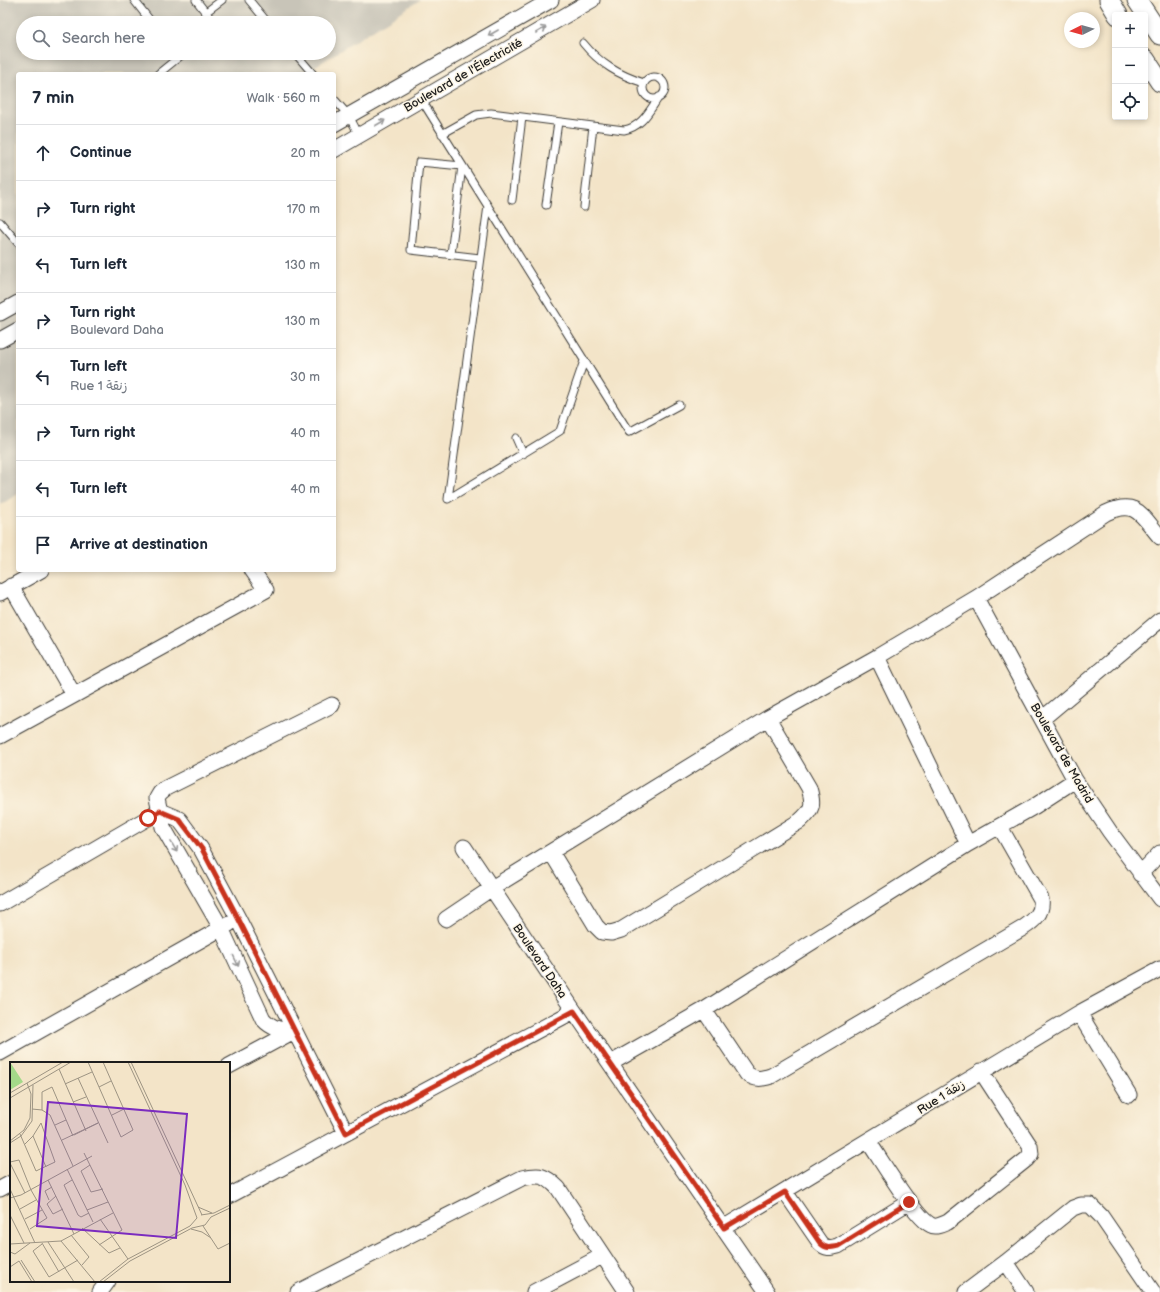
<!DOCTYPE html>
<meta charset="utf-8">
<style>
body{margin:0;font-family:"Balsamiq Sans","Playpen Sans Arabic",sans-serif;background:#f6f6f7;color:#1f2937}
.controls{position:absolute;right:12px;top:12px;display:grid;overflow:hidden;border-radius:4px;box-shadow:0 2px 6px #0003}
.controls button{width:36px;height:36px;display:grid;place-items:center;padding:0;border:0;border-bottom:1px solid #e0e1e3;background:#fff;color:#1f2937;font:20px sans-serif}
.compass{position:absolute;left:1064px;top:12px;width:36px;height:36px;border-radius:50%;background:#fff;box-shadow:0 2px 6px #0003;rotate:265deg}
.stop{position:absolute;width:12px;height:12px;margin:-9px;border:3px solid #c8321e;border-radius:50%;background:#fff}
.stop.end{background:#c8321e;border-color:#fff;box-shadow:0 1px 4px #0008}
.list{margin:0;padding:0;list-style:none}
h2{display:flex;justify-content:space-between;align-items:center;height:52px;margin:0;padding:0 16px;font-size:17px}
h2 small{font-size:13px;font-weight:400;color:#747a83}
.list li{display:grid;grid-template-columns:26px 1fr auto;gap:12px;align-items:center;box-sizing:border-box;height:56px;padding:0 16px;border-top:1px solid #e0e1e3}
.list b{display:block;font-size:15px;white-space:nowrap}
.list p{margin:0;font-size:13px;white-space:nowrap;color:#747a83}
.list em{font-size:13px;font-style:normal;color:#747a83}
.icon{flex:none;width:22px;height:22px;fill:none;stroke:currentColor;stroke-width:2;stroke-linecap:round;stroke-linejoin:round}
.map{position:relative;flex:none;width:1160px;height:1292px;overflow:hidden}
.search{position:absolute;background:#fff;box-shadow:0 2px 6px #0003;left:16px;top:16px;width:320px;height:44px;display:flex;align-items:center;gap:10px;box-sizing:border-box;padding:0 14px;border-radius:22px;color:#747a83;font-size:15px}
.panel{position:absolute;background:#fff;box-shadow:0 2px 6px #0003;left:16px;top:72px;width:320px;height:500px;border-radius:4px}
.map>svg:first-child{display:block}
</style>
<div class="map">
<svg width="1160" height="1292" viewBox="0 0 1160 1292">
<rect width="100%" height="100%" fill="#fcf5e5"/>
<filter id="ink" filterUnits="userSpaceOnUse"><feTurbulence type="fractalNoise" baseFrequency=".025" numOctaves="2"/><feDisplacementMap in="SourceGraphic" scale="8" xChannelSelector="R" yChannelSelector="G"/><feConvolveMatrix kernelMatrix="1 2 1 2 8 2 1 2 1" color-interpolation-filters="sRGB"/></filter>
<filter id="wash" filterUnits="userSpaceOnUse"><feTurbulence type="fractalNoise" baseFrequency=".012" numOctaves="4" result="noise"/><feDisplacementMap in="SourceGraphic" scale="16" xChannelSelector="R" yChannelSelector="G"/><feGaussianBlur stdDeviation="0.9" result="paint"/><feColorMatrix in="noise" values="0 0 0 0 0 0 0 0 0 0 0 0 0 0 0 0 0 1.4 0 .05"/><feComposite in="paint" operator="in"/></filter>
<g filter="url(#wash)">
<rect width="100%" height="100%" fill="#f3e4c8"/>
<!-- industrial -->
<path fill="#c8c4b8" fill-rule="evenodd" d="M0,0H420L303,74H18V494L0,505ZM23,23H329V53H23Z"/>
</g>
<g filter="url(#ink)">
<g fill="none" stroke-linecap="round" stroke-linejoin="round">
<defs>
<path id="service" d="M134,0L152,23
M196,0L214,23
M249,0L268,23
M206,12L222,0
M583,43C600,64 619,75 644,83
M295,53L313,74
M158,74L184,53
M643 88a11 11 0 1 1 22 0a11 11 0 1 1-22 0Z
M334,99L349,116L359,135
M421,99L629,432L679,405
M442,134L476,115L491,113L624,130C642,127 649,111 659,97
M512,200L522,117
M546,205L558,122
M488,206L448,499L560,431L584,361
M584,207L593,126
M0,222L18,243
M451,254L462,166L419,162L411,250L480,258
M516,438L523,454"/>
<path id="minor" d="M334,124L551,0
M334,150L592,0
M0,313L18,303
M0,340L18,330
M11,586L74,695
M0,593L41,570
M976,598L1075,780L1110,832L1160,899
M877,657L968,844
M1042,719L1160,620
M0,736L266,590L252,570
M160,811L179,819L201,849L238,918L346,1133
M464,847L574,1011L767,1292
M551,852L596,926L602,932L611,933L621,930L800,821C813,809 814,805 809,788L768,718
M1140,874L1160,853
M0,904L160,811
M446,919L492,888L768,718L877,657L976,598L1106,513C1137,499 1141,515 1160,537
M704,1010L747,1074C756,1080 761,1079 771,1076L1023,928C1035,920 1043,913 1041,899L1000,827
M1079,1013L1129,1095
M294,1031C281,1030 272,1029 263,1019L221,928L163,827L157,798L160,793L166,788L332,705
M0,1053L229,924
M611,1063L704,1010L968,844L1035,806L1075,780
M229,1066L294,1031
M868,1141C880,1158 915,1218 931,1225C936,1228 943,1224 948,1222L1027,1159L1031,1154L1030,1146L981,1071
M0,1189L11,1183
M785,1192L820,1243C826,1249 830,1248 838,1246L909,1202
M229,1196L574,1011
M723,1228L1079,1013L1160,969
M1006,1262L1026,1292
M100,1292L108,1281
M298,1292L522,1178C540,1174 545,1175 558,1188L627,1292
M534,1292L602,1256
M966,1292L1006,1262L1073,1208L1081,1205H1090L1101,1216L1153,1292"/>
<path id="tertiary" d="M1109,0L1118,15
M1137,0L1160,35
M1145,59L1160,82"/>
</defs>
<!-- service casing -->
<use href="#service" stroke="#3c3a36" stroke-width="9"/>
<!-- minor casing -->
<use href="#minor" stroke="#3c3a36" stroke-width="17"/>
<!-- tertiary casing -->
<use href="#tertiary" stroke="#3c3a36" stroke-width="21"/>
<!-- service -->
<use href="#service" stroke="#fff" stroke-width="7"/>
<!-- minor -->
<use href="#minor" stroke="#fff" stroke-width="15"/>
<!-- tertiary -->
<use href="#tertiary" stroke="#fff" stroke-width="19"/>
</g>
<!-- one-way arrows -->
<defs><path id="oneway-shaft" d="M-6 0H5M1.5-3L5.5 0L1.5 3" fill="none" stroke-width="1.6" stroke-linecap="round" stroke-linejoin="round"/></defs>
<g stroke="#999">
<use href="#oneway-shaft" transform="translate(541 30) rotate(-30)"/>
<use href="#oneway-shaft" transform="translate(493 33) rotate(150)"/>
<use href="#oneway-shaft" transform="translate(380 123) rotate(-30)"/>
<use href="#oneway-shaft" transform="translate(174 847) rotate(60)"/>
<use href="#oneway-shaft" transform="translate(236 961) rotate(65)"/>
</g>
</g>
<g fill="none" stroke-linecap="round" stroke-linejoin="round" filter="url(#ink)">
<!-- route -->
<path stroke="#c8321e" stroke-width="5" d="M148,818L160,811L179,819L202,849L238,918L346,1133L574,1011L724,1228L785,1192L820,1243C826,1249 830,1248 838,1246L909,1202"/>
</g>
<g text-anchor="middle" stroke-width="3" stroke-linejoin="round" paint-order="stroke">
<!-- street labels -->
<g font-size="12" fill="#1c1c1c" stroke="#fcf5e5">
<text transform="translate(463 75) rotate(-30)" y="4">Boulevard de l'Électricité</text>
<text transform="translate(1062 753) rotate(60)" y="4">Boulevard de Madrid</text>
<text transform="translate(540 961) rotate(56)" y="4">Boulevard Daha</text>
<text transform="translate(941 1097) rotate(-32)" y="4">Rue 1 زنقة</text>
</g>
</g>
<!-- overview -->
<g transform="translate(10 1062)">
<rect width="220" height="220" fill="#f3e4c8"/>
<path d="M0,0L13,20L0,28Z" fill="#a4d989"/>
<path fill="none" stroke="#9d9483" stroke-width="1" d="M78,0L111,75L123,68L93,0M118,0L175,123L187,156M121,0L192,153M49,7L76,69M68,16L98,81M55,22L82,10M89,25L101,19M0,31L53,0M0,36L61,0M63,40L76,35M22,47L32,48L40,53L63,104M32,48V30L42,25L63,74M102,53L114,47M45,63L56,58M10,72L26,109L45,100L31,61L23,74L15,82M64,73L88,61M23,74L36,105M52,78L88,61M0,79L14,68L20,56L21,32L17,21M0,81L11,74L22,59L23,23M74,91L112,168L89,183M0,100L9,98L21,128L37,156L20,167M0,101L15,131M80,103L71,109L81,130L93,127M57,107L83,160M38,118L64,172M62,118L54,123L68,153L71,155L79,151M0,127L25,181M46,134L37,142L43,152L53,147M0,136L11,133L82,94M39,138L35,129L42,125M188,145L202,151M10,147L26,138M77,148L98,140M0,153L14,181M191,153L204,151L220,143M15,157L32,148M90,157L118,197M193,164L208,187L220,181M72,166L99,191L110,186M181,167L192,170L201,176M61,173L79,195L72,203M51,179L85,220M38,180L64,220M32,181L49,210M0,182L51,179L103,151M32,182L23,189L39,215L68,198M0,190L5,192L20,181M11,198L25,220M0,205L9,199L22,220M89,220L118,197L180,164L187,156M93,220L120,199L182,166L195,163L201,155L220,146"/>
<path fill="#7b2cbf" fill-opacity="0.15" stroke="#7b2cbf" stroke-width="2" d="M38,40L177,52L166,176L27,164Z"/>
<rect width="220" height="220" fill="none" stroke="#1c1c1c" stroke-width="2"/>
</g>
</svg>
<div class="controls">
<button>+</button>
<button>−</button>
<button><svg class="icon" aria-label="locate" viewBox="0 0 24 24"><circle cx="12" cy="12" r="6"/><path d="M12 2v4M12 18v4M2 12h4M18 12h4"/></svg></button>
</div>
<svg class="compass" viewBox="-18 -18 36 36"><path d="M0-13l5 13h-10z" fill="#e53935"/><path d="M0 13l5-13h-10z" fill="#747a83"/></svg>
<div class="stop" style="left:148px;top:818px"></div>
<div class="stop end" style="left:909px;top:1202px"></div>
<div class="search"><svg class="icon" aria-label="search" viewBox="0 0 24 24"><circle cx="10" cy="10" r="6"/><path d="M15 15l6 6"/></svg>Search here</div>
<section class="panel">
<h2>7 min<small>Walk · 560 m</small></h2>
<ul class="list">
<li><svg class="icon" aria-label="ahead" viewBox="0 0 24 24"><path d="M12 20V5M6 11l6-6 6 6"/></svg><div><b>Continue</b></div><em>20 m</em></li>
<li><svg class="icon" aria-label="right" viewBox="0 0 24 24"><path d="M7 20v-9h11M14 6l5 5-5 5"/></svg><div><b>Turn right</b></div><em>170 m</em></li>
<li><svg class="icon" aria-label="left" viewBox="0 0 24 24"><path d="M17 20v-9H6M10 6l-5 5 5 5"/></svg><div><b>Turn left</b></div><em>130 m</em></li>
<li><svg class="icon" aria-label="right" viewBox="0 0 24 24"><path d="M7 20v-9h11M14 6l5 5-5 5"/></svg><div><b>Turn right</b><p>Boulevard Daha</p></div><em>130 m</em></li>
<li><svg class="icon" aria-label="left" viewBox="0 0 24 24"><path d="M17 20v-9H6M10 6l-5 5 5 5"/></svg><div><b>Turn left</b><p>Rue 1 زنقة</p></div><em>30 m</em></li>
<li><svg class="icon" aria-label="right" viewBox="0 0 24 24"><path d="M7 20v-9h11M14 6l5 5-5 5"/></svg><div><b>Turn right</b></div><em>40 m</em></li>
<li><svg class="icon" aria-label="left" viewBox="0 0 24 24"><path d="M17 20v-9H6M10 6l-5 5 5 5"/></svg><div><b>Turn left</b></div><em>40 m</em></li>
<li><svg class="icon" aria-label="arrive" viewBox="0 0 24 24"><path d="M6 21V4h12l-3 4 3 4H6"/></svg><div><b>Arrive at destination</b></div></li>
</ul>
</section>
</div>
